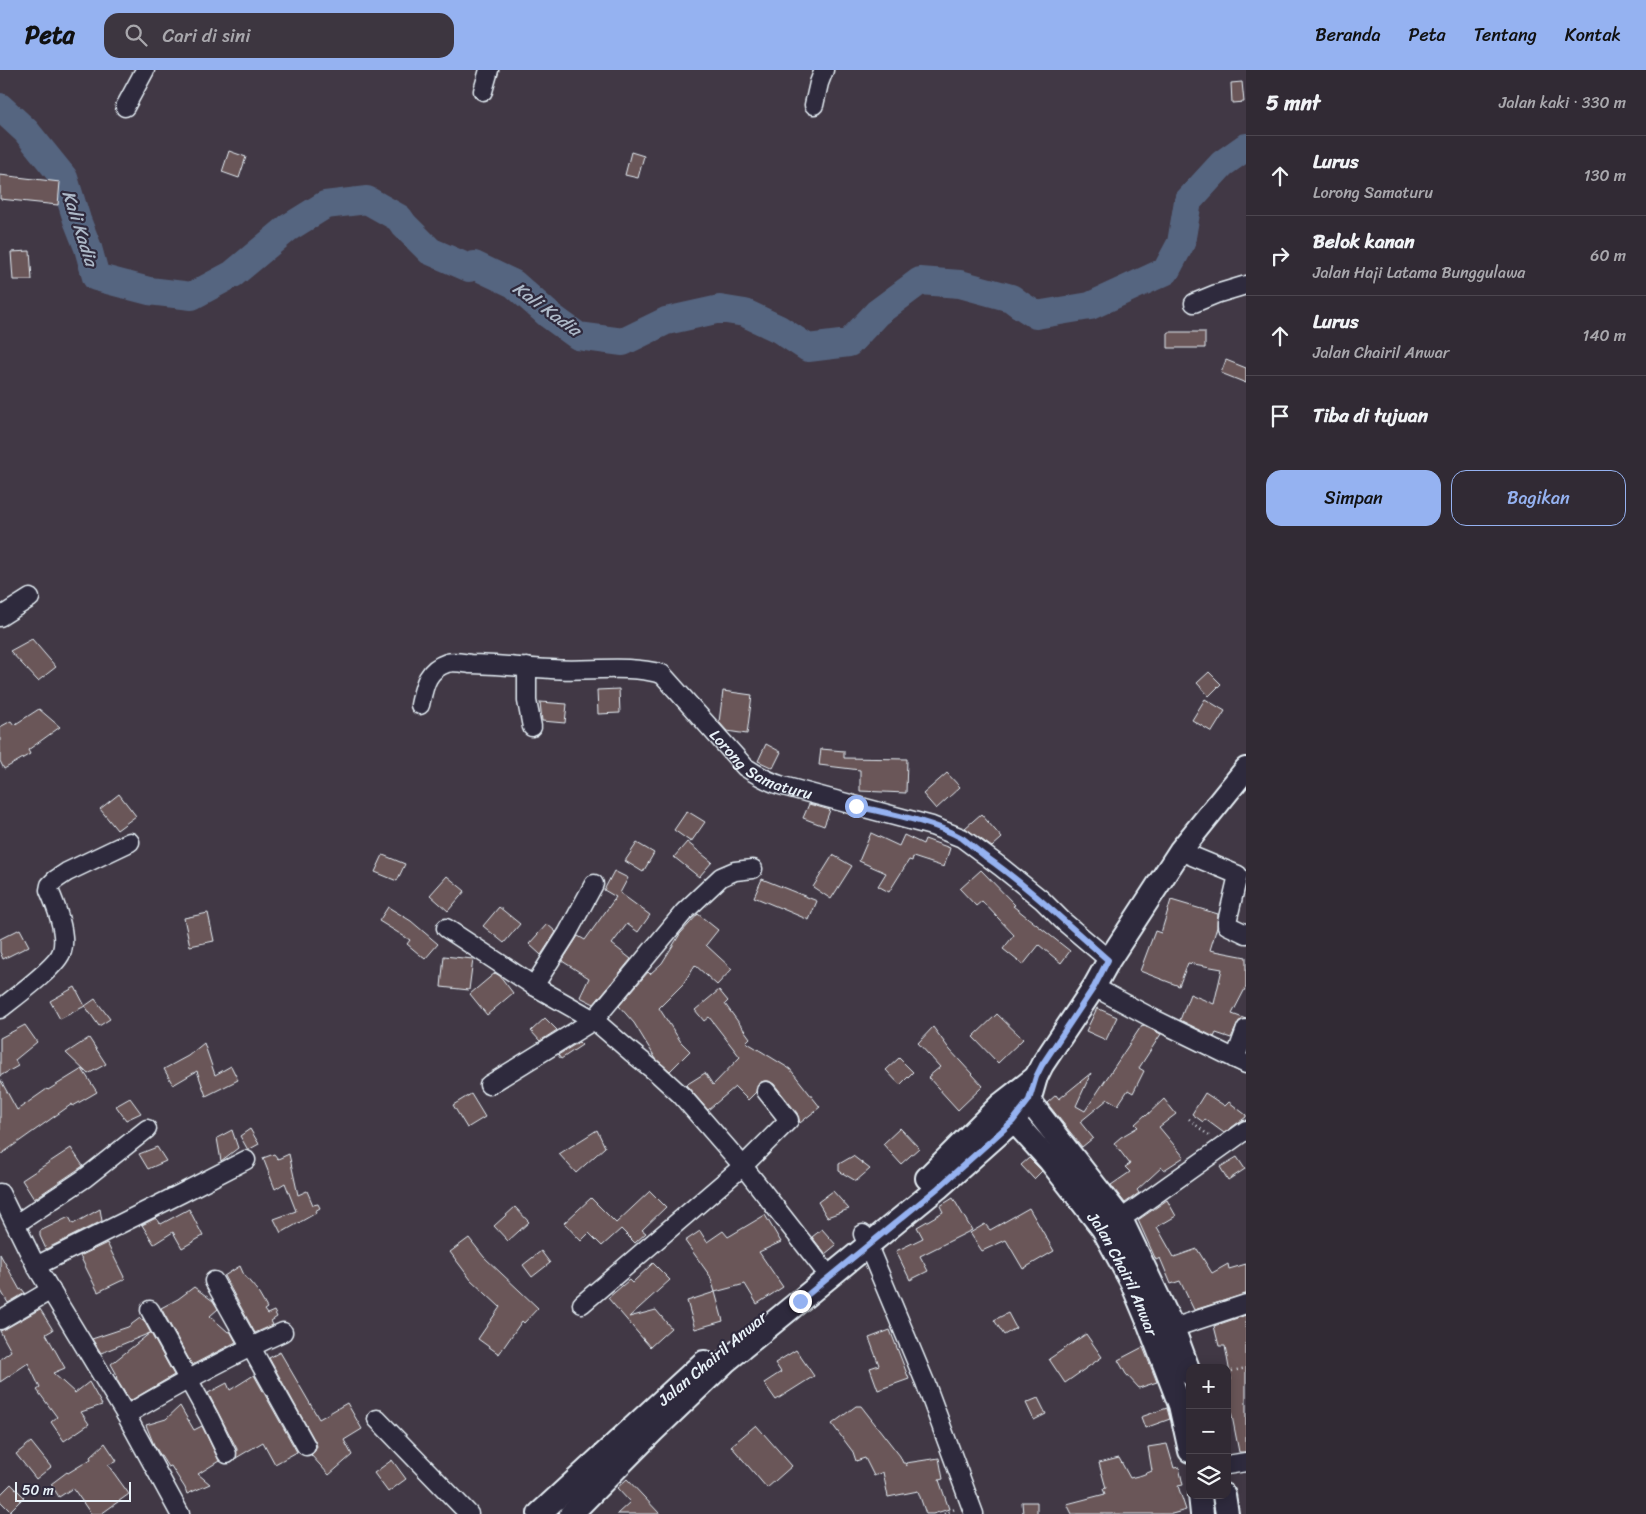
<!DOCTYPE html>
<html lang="id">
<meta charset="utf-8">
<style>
body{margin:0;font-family:Sriracha,sans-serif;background:#3d3640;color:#f1f3f6}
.controls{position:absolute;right:15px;bottom:15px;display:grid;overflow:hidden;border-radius:10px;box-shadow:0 2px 12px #0003}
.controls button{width:45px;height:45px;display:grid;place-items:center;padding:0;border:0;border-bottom:1px solid #4c464f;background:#312a34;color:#f1f3f6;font:25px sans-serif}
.scale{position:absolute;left:15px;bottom:12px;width:116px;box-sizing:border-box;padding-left:5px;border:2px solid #e8f1f8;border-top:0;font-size:14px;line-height:18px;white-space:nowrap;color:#e8f1f8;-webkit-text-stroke:4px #2f2a3d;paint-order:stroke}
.stop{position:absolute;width:15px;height:15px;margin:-11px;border:4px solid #95b2f1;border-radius:50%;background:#fff}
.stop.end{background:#95b2f1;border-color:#fff;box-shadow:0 1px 5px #0008}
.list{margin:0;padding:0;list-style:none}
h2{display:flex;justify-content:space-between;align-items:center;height:65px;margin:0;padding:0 20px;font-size:21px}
h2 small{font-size:16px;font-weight:400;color:#a8a7ac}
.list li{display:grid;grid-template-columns:32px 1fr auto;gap:15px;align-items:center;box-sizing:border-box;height:80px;padding:0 20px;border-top:1px solid #4c464f}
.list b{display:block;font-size:19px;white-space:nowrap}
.list p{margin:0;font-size:16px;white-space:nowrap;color:#a8a7ac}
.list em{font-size:16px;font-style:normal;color:#a8a7ac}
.actions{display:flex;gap:10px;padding:15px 20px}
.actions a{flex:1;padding:11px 0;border:1px solid #95b2f1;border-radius:15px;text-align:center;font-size:18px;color:#95b2f1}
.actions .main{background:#95b2f1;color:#111}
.icon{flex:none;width:28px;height:28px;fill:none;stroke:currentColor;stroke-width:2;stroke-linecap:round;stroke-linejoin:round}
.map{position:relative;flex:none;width:1246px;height:1444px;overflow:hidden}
header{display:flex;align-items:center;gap:30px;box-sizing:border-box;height:70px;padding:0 25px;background:#95b2f1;color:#111}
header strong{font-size:24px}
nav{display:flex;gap:28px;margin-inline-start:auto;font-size:18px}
.search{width:350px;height:45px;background:#3d3640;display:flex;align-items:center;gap:12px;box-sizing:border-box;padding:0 18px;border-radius:15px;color:#a8a7ac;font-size:19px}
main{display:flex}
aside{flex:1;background:#312a34}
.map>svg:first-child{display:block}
</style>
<header>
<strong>Peta</strong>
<div class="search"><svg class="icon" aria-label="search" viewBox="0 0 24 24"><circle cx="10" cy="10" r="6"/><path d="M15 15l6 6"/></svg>Cari di sini</div>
<nav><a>Beranda</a><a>Peta</a><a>Tentang</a><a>Kontak</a></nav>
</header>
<main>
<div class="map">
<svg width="1246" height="1444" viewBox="0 0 1246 1444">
<rect width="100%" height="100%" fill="#413845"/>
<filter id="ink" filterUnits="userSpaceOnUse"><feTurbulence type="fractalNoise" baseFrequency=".02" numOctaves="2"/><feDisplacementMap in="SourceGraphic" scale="10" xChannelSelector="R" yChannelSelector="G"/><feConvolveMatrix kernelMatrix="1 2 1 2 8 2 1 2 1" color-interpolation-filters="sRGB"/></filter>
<g filter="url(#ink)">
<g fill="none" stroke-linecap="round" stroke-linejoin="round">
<!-- river -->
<path stroke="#556580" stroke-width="28" d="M0,37L26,61L64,108L77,150L88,178L96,207L149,221L192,226L233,204L288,158L325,135L367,130L399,148L404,155L430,181L469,198L474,195L514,214L549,245L578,266L623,272L666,251L720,239L745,243L779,259L808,278L849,273L877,243L920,211L960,214L1011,228L1019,234L1036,245L1090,236L1166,201L1181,173L1188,131L1222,94L1246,77"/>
</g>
<!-- building -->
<path fill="#6a5758" stroke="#e8f1f8" d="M1242,12L1244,32L1232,33L1231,13Z
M229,81L246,87L239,108L222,102Z
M631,82L644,86L638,108L625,105Z
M0,105L60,112L58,135L0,129Z
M30,181L32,210H13L11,182Z
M1168,262H1205V278H1168Z
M1226,290L1246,298V313L1221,303Z
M32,569L56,597L38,611L10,581Z
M1209,602L1221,614L1209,626L1197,613Z
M619,619L620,643L598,644L597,620Z
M723,621L752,625L747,664L727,661L719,652Z
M1205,629L1225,641L1212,662L1192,650Z
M540,632L567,634L565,653L542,651Z
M39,639L60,657L28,680L30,684L4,699L0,691V657L11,651L14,655Z
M766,674L781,682L773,698L758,691Z
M821,679L844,681V688L907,689L906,723L860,721V700L819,695Z
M947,703L960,717L936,739L923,724Z
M119,724L136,746L117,760L100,739Z
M809,734L830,740L824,756L803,748Z
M687,741L705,752L691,772L674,760Z
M981,744L1002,768L992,777L965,758Z
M871,763L899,776L904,765L923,774L925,769L950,778L944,797L913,787L912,791L909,790L889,822L878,816L886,803L859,791Z
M687,772L712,792L699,807L674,787Z
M637,773L654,783L643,802L625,791Z
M383,785L405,794L397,811L375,802Z
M833,785L852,796L831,829L813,817Z
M981,800L1015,835L1013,836L1070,881L1061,893L1039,875L1023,895L1003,879L1014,865L982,831L976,836L960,819Z
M614,801L628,808L620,823L650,845L638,862L627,854L612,874L631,889L594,934L580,927L589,908L562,891L578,866L585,870L616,827L604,820Z
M447,806L465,821L448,841L430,825Z
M762,809L817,831L809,850L754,827Z
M1171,830L1218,844L1217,857L1210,880L1246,887V917L1232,944L1246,949L1239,951L1231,968L1216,963L1214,967L1180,950L1190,924L1214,934L1222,899L1188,893L1179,916L1140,901L1155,861L1161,863Z
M388,837L411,851L438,874L425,889L407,874L410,870L379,851Z
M499,837L520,854L504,873L483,856Z
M208,843L214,871L190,876L184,848Z
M698,844L718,860L706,875L732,899L717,915L695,895L683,914L659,938L681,972L690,981L670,1001L656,989L634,953L619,936L648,902L650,904L662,893L680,864Z
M547,854L556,862L541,885L529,874Z
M20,859L29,876L3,889L0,882V869Z
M444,886L473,889L469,920L441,917Z
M495,903L500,906L513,923L487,945L470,924Z
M75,917L85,936L60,949L50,931Z
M719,920L728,931L725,934L750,968L746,972L790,999L820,1037L800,1053L797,1043L774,1014L769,1011H764L759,1013L756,1022L748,1030L735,1017L708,1040L686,1015L705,1003L713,1015L740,987L709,947L704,951L695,940Z
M95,929L110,949L99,956L85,936Z
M1097,938L1117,947L1106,970L1086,961Z
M997,944L1023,969L998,993L973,967Z
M545,948L557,960L540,971L531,961Z
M25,955L37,972L15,990L18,996L0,1006V968Z
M1142,955L1161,964L1139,998L1144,1001L1133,1023L1128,1020L1118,1035L1108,1029L1080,1052L1093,1068L1082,1077L1047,1033L1056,1025L1059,1029L1091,1003L1076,1036L1085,1041Z
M933,957L950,980L983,1016L958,1040L928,1007L940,997L918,973Z
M89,968L106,994L88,1004L66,983Z
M579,972L582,975L561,989L558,985Z
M204,973L215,1005L231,996L238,1010L206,1026L197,1001L173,1015L164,999L188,986Z
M899,988L913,1002L900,1015L886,1000Z
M82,999L97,1022L73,1036L72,1034L0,1085V1009L17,1040L47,1019L48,1020Z
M1205,1023L1225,1036L1229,1032L1246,1045V1047L1224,1063L1205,1049L1203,1052L1192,1044Z
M471,1024L485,1047L467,1058L453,1035Z
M130,1028L141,1043L126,1050L116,1036Z
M1164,1029L1176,1044L1159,1057L1184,1087L1164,1100L1162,1097L1137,1120L1139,1123L1125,1133L1111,1115L1130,1102L1125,1097L1130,1094L1114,1073L1121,1067L1138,1057L1135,1054L1145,1045L1146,1046Z
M900,1058L919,1078L901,1094L883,1074Z
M250,1059L259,1074L248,1080L240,1066Z
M232,1060L238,1078L221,1091L217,1068Z
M597,1060L605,1077L576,1103L559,1084Z
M157,1077L166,1091L148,1099L139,1084Z
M71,1078L83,1096L34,1129L22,1110Z
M274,1084L278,1089L289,1084L298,1125L307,1121L313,1135L318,1134L320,1138L315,1141L316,1143L281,1163L274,1149L296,1141L285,1113L275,1119L263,1088Z
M853,1086L870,1099L856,1111L839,1101V1094Z
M1237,1087L1245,1099L1228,1110L1220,1097Z
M1029,1088L1042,1101L1034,1109L1021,1095Z
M650,1121L666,1137L642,1160L646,1163L635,1173L621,1159L602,1176L589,1163L581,1171L564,1153L591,1128L616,1153Z
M833,1121L849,1139L827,1147L818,1132Z
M953,1128L972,1160L920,1186L928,1201L910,1210L896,1181L923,1168L917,1157L943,1142L940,1136Z
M1167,1130L1176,1146L1157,1157L1174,1187L1197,1179L1212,1203L1228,1194L1229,1199L1246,1194V1224L1194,1240L1180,1211L1171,1214L1160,1188L1156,1190L1138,1150Z
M515,1137L529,1152L508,1171L494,1156Z
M1029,1138L1054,1181L1023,1199L1006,1170L982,1181L970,1163L985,1154L990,1160Z
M100,1139L102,1151L46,1179L40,1166V1161L69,1147L73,1154Z
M189,1139L203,1166L182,1178L173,1162L154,1174L142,1155L156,1148L161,1154Z
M765,1145L781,1172L759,1182L783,1217L757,1234L745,1214L715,1222L710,1206L685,1171L700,1161L707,1172L723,1161L728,1167Z
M822,1159L836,1175L825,1184L812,1167Z
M469,1168L484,1187L538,1238L524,1253L522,1251L499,1284L478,1269L500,1237L471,1210L450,1182Z
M107,1173L125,1209L98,1222L80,1186Z
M541,1181L550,1193L532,1207L523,1195Z
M0,1184L20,1220L22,1219L25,1223L8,1233L0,1219Z
M653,1193L670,1210L629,1247L656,1240L671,1258L650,1277L608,1228L629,1210L632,1213Z
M240,1196L244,1205L256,1219L267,1238L264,1240L267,1244L274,1241L277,1247L271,1251L273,1255L255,1263L224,1206Z
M194,1217L213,1231L218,1239L210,1246L228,1262L230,1261L236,1272L192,1295L161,1238L178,1229Z
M715,1222L723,1251L695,1259L687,1231Z
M40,1239L53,1260L46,1264L65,1298L53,1303L75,1323L89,1312L102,1335L81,1342L89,1354L64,1371L51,1352L57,1347L37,1320L40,1318L28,1293L0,1312V1289L11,1281L0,1261L5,1259Z
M1008,1243L1016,1258L1004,1265L994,1250Z
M1246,1245V1382H1239L1232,1346L1227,1326V1310L1231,1309L1225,1276H1219L1214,1256Z
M140,1248L141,1250L143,1249L174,1305L130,1331L117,1310L116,1303L111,1294L150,1263L101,1283L92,1269L128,1257Z
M890,1260L909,1309L878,1320L870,1298L879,1295L869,1268Z
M1086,1264L1102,1287L1065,1313L1049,1289Z
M1143,1277L1157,1312L1139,1318L1126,1304L1118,1290Z
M796,1280L814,1306L776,1330L764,1313L781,1302L775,1293Z
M280,1282L319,1349L347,1333L362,1359L344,1370L352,1385L329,1405L311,1385L315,1381L317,1376L315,1371L269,1288Z
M254,1305L297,1382L275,1394L263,1372L236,1388L237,1379L208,1323L227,1313L230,1320Z
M1038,1328L1046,1344L1034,1350L1026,1333Z
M180,1336L194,1360L202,1356L219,1391L198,1404L210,1414L187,1424L185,1418L171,1396L168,1397L154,1375L146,1355L166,1349Z
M856,1336H861L900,1386L903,1393H905L907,1396L906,1393L939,1388L943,1409L939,1410L949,1439L933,1444H926L918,1421L888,1427L883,1402L874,1406L865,1388L856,1391L853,1382L832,1354Z
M1167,1338L1170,1349L1145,1358L1141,1347Z
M756,1355L792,1396L767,1418L731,1376Z
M31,1372L51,1397L36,1409L16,1384Z
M105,1373L117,1391L108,1395L129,1424L101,1444H91L73,1418L59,1427L51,1414L67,1402L68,1403L91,1389L90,1387Z
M1167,1374L1174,1398L1179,1397L1183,1415L1178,1416L1186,1440L1172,1444H1072L1067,1434L1105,1424L1103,1419L1106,1418L1099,1393L1119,1388L1130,1408L1142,1405L1152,1401L1148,1377Z
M392,1390L406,1409L388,1422L374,1403Z
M627,1409L660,1444H617L630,1432L617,1418Z
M11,1414L24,1427L10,1441L0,1431V1425Z
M1022,1432H1037V1444H1023Z"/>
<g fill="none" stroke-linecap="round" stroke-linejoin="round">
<defs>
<g id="minor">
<path d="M483,21L489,0"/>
<path d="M814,35L819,13L824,0"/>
<path d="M125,37L145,0"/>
<path d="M1194,233L1216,224L1246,215"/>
<path d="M0,547L30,528"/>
<path d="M527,597V631L532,657"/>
<path id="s1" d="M420,635C424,617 426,600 447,593C454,591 463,593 470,594C497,594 524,598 551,599C588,602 626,594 662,604L745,697C757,705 769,712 783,716L932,756L962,768L1001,797L1042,830L1063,851L1109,890"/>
<path d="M1180,781L1238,805L1227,852V855L1246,864"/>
<path d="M446,858L534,916L594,950L631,982L657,1003L682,1026L743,1096L822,1197"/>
<path d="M534,916L567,864L594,814"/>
<path d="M1094,917L1156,950L1246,994"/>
<path d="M0,939C14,928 58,896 62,881C67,864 56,836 49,820L50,815L55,810L67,802L130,772"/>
<path d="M1235,989L1246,959"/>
<path d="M489,1015L594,950L684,842L721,807L735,801L753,799"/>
<path d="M0,1123L36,1196L126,1345L180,1444"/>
<path d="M1121,1149L1246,1060"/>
<path d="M16,1154L85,1108L147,1059"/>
<path d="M863,1164L925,1312L974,1444"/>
<path d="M36,1196L182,1123L246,1090"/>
<path d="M214,1211L306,1376"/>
<path d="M582,1234L743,1096L789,1050L766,1021"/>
<path d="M150,1240L209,1347L227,1384"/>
<path d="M0,1250L51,1220"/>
<path d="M1173,1258L1246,1234"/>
<path d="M126,1345C177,1315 229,1286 283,1262"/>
<path d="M377,1349L469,1444"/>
<path d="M1227,1395L1246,1392"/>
</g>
<g id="major">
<path d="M1018,1021L1029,1031L1121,1149L1173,1258L1190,1304"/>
<path id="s2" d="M1004,1040L1050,1091L1103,1159L1131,1211L1147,1249L1180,1335L1190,1381"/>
<path d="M927,1108L1000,1035L1036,1007"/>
<path d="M1200,1425L1202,1444"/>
<path d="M1224,1425L1227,1444"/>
<path d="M539,1444L704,1292"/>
<path d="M571,1444L653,1361L725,1292L938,1118L1013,1051L1029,1031L1036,1007L1042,995L1094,917L1109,890L1180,781L1246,699"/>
</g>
</defs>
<!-- minor casing -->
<use href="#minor" stroke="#e8f1f8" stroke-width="21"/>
<!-- major casing -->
<use href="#major" stroke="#e8f1f8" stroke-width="26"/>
<!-- path -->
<path stroke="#e8f1f8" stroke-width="2.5" stroke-dasharray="1 4" stroke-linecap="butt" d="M1189,1049L1209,1066
M1227,1302L1246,1298
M944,1444L955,1439"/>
<!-- minor -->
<use href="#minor" stroke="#2f2a3d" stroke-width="18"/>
<!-- major -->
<use href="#major" stroke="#2f2a3d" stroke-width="22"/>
</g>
</g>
<g fill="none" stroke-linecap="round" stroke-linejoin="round" filter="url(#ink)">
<!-- route -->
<path stroke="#95b2f1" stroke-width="6" d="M800,1231L938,1118L1013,1051L1029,1030L1036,1007L1042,995L1094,917L1108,890C1068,855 1030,818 986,787C978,781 970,774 962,768C932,751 890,744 856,736"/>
</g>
<g text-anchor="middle" stroke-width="4.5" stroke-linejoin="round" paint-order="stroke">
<!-- street labels -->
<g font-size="16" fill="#e8f1f8" stroke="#2f2a3d">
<text dy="6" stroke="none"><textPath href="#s1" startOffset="406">Lorong Samaturu</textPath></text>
<text dy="6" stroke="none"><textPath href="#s2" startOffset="204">Jalan Chairil Anwar</textPath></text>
<text transform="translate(712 1288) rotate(-40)" y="6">Jalan Chairil Anwar</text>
</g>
<!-- water labels -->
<g font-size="18" font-style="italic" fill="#adb9c8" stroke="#2f2a3d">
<text transform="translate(80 158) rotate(72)" y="6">Kali Kadia</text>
<text transform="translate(547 239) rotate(36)" y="6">Kali Kadia</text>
</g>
</g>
</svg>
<div class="controls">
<button>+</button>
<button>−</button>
<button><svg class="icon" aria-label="layers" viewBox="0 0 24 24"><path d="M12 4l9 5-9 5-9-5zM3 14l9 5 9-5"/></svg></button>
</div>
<div class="scale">50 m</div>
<div class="stop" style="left:856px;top:736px"></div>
<div class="stop end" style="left:800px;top:1231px"></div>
</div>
<aside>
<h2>5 mnt<small>Jalan kaki · 330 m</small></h2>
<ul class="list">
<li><svg class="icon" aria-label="ahead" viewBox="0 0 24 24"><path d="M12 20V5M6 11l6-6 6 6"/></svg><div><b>Lurus</b><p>Lorong Samaturu</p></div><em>130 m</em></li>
<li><svg class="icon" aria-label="right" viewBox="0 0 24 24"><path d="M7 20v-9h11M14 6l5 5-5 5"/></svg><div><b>Belok kanan</b><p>Jalan Haji Latama Bunggulawa</p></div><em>60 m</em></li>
<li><svg class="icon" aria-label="ahead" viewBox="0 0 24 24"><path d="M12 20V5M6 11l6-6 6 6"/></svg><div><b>Lurus</b><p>Jalan Chairil Anwar</p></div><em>140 m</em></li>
<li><svg class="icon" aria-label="arrive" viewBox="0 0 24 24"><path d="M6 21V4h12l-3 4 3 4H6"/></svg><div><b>Tiba di tujuan</b></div></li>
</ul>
<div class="actions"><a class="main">Simpan</a><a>Bagikan</a></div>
</aside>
</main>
